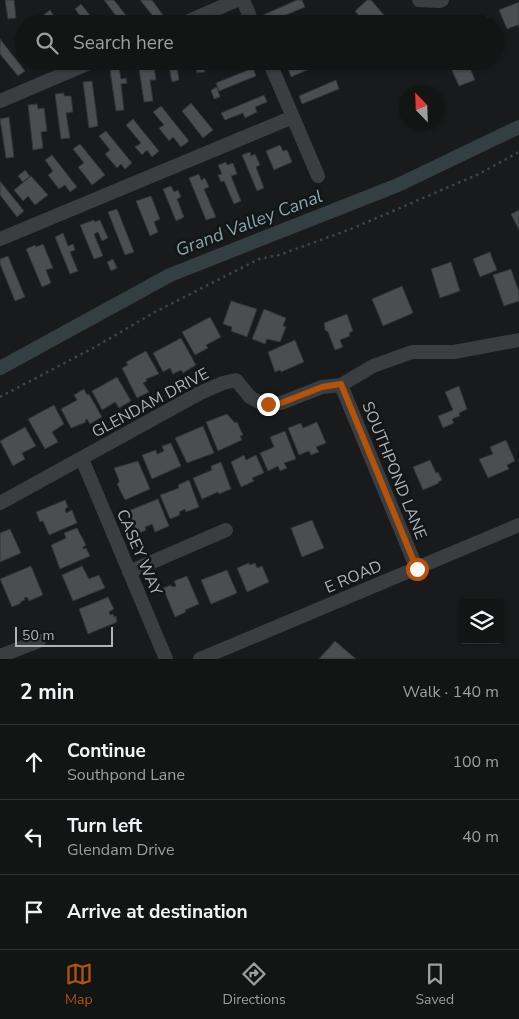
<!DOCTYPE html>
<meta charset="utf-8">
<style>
body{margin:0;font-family:"Nunito Sans",sans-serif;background:#202122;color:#f1f3f6}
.controls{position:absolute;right:15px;bottom:15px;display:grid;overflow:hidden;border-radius:5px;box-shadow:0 1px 4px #0004}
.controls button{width:45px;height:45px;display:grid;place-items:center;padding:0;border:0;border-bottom:1px solid #323334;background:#131414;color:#f1f3f6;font:25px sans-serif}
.compass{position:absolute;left:399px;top:85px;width:45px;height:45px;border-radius:50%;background:#131414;box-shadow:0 1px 4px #0004;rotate:337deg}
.scale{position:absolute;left:15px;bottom:12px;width:98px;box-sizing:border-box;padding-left:5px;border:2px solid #adb3b9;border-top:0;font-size:14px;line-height:18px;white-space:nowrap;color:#adb3b9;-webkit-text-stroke:4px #141516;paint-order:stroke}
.stop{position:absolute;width:15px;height:15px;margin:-11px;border:4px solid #b45309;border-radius:50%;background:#fff}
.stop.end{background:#b45309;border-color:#fff;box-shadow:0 1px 5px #0008}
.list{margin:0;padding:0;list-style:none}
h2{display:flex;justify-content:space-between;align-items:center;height:65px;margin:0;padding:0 20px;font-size:21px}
h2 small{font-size:16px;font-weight:400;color:#9d9ea0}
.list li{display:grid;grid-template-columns:32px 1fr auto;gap:15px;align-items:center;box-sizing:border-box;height:75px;padding:0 20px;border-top:1px solid #323334}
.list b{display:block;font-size:19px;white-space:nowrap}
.list p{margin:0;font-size:16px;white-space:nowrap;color:#9d9ea0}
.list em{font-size:16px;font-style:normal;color:#9d9ea0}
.icon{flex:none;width:28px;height:28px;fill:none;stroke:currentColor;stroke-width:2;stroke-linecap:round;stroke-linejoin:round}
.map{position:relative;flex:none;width:519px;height:659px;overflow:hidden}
.search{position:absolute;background:#131414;box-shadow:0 1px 4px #0004;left:15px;right:15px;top:15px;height:55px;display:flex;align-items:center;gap:12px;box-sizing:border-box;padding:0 18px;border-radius:28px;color:#9d9ea0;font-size:19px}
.sheet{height:290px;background:#131414}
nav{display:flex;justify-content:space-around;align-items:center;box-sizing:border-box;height:70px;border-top:1px solid #323334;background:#131414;font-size:14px;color:#9d9ea0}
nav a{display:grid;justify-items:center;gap:2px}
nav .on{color:#b45309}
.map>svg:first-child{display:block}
</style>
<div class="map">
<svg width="519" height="659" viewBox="0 0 519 659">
<rect width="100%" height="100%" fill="#191a1b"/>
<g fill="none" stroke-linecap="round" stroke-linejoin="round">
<!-- canal -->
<path stroke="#343f43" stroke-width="14" d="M0,368L170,275L398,185L519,127"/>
</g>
<!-- building -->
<path fill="#4b4d50" stroke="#333437" d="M5,0H14L16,18L8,19Z
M104,0H114L133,24H115L112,20L116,16Z
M140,0H152L163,15L156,20Z
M297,0H302L305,7L267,23L263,15Z
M367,0H371L389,21L387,22L389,24H357L353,19L358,15L355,11Z
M519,2V28L518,25L507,29L499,10Z
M81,4L97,24H86L75,9Z
M50,10L54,16L47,21L42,16Z
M488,17L491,24H472Z
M0,39L25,71L18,76L0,54Z
M147,61L148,68L154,67L156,80H150L153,101L144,102L138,62Z
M168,61H176L179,80L172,82Z
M195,61H203L205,72L197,73Z
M224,61H233L235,68L226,69Z
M328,61L291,77L288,68L303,61Z
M463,61H467L475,80L459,86L450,66Z
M119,68L121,79L126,78L127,83L121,84L124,110L116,111L110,70Z
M253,68L256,76L219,91L216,83Z
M336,80L339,89L302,104L299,96Z
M92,81L98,126L89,128L83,82Z
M217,87L220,97L214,99L211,90Z
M64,93V96H71L73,112L66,113L70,138L61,139L55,94Z
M264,95L267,102L255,107L257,112L245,118L243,113L225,120L221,113Z
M191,103L213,130L203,138L182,111Z
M37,104L38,109L44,108L47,131L41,132L43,148L33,150L28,105Z
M161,106L189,141L181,147L173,137L169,141L159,128L164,125L153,112Z
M9,117L14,157L6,158L0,119Z
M133,119L159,151L152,157L147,150L142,155L135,147L141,143L126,125Z
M106,131L132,163L125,169L121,164L117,168L105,154L110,150L99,136Z
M80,144L105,175L92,185L78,167L84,163L73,149Z
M280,145L283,151L287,150L292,162L274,170L266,151Z
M250,152L251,156L255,154L260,165L256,167L264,188L257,191L242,155Z
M52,155L77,187L70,192L65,185L59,189L48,175L53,171L45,160Z
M226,162L227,165L233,163L237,174L231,176L241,201L234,204L224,181L221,182L218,175L222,174L218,165Z
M25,170L30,176L23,182L18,176Z
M199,174L201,180L205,178L209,187L204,189L216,217L206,220L189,178Z
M31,176L48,195L35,205L28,196L23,201L14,190Z
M0,181L24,211L17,217L0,195Z
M171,186L174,192L178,190L181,197L177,199L184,217L176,221L163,189Z
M151,196L160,219L154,222L158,232L150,236L136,201Z
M117,209L134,252L125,255L108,212Z
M519,210V230L511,214Z
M94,220L95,222L100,220L108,238L102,241L98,232L94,234L103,256L94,259L80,225Z
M63,233L68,246L73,244L75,250L70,252L78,271L70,274L55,237Z
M43,244L53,268L46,270L51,283L42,287L26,249L35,245L36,247Z
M490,252L497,270L480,277L473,259Z
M8,256L25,297L15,301L0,264V259Z
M113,259L117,268L111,271L107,262Z
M451,262L460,291L440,298L431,269Z
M511,269L519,292V301L504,306L493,275Z
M402,286L413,313L383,326L372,299Z
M231,301L257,309L247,337L231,331L232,327L223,324Z
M264,309L286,318L283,326L286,327L280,342L267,339L265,344L252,339Z
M347,314L353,331L349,333L350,336L340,340L343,347L335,350L328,332L325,330L324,323Z
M210,317L221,337L206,345L208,348L195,355L182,332Z
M181,338L196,365L183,373L181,370L173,374L170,368L163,372L153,353Z
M295,340L304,362L281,372L280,370L275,372L268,352Z
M146,351L159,374L146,379L147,381L143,383L149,392L137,398L122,368L128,365L126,362Z
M117,377L131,401L119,408L115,402L102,410L92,391Z
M459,386L467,409L459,413L460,416L452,419L454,423L443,428L438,416L453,410L445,392Z
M84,389L87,395L89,394L102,417L90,424L87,419L85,420L86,422L71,428L61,409L77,400L74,395Z
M54,405L64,424L52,432L58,442L45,449L28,419Z
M227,414L235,423L237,422L243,435L240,436L242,440L218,451L206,422Z
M317,422L326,443L316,447L319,452L311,455L309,451L299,455L288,428L301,423L303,428Z
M203,426L214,453L187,463L175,438Z
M25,427L36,446L22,453L25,459L13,466L0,441Z
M285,431L296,459L284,463L287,468L280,471L278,466L268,471L260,453L274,447L270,437Z
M506,440L515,461L507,465L509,469L488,478L479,459L493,454L490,447Z
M171,443L181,466L152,479L142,455L156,450L157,454L164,451L162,446Z
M244,455L246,460L256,455L264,473L252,478L254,481L241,487L231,462Z
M430,460L436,473L438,472L442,480L438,482L439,483L423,490L413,467Z
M138,461L150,489L125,500L117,484L119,482V480L114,468Z
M221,462L231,489L219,494L218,492L202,499L193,478L212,470L211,466Z
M189,480L199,507L186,512L185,509L179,512L180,515L170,519L160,495L179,488L178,485Z
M158,499L169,526L155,532L152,524L145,527L146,530L138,534L128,511Z
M65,500L68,507L65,509L66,513L72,510L77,523L49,535L43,521L40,522L36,512Z
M312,520L324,548L302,557L291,528Z
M77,528L86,545L83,547V549L86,548L90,556L60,569L51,545L66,538L64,533Z
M10,529L21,553L0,562V533Z
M249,563L250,565L255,563L257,568L262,566L269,582L247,592L237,568Z
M31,566L43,595L29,601L27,597L24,598L25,600L20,602L21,603L12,607L0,579Z
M82,566L89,579L99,575L105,588L73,601L62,575Z
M227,570L237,593L211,604L201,580Z
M187,576L199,604L185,610L186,612L175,617L163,588L171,585L172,587L176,586L174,581Z
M108,597L114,609L109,612L110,615L113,614L114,617L116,616L117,622L88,634L79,609Z
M335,641L356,659H319Z"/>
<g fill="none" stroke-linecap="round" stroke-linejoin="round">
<!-- path -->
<path stroke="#414447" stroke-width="2.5" stroke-dasharray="2.5 4" stroke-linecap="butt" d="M0,397L95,347L155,312L259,259L279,255L351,229L479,174L519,152"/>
<!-- minor -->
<path stroke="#3b3d40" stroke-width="14" d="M243,0L253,24
M419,0L439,1L442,0
M182,24L237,0
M269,61L318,176
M0,101L94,61
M0,239L293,117
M341,385L417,569
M82,459L166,659
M0,503L200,393L223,383L236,380L250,397L259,402L268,404L281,403L322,387L341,385L373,366L412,352H454L519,340
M129,572L226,530
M0,656L39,641
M200,659L519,525"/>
</g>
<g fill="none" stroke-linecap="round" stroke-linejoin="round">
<!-- route -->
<path stroke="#b45309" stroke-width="6" d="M268,404L281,403L322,387L341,384L417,569"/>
</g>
<g text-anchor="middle" stroke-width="5" stroke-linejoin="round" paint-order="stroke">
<!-- street labels -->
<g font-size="16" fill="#adb3b9" stroke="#141516">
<text transform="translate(150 402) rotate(-28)" y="6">GLENDAM DRIVE</text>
<text transform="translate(395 470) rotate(68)" y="6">SOUTHPOND LANE</text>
<text transform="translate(140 552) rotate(67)" y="6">CASEY WAY</text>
<text transform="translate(353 576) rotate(-23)" y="6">E ROAD</text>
</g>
<!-- water labels -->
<g font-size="18" font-style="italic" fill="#88a6b0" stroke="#141516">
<text transform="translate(249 223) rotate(-21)" y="6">Grand Valley Canal</text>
</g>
</g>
</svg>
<div class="controls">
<button><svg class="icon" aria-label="layers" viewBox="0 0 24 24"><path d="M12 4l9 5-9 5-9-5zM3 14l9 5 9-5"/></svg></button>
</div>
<svg class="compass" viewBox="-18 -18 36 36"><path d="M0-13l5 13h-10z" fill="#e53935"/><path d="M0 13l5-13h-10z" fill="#9d9ea0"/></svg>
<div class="scale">50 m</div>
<div class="stop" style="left:417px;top:569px"></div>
<div class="stop end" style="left:268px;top:404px"></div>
<div class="search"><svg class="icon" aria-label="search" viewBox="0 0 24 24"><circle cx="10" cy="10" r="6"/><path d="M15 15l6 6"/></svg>Search here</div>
</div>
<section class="sheet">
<h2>2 min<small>Walk · 140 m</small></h2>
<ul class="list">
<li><svg class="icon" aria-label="ahead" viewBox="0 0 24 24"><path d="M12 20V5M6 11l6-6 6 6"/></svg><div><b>Continue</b><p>Southpond Lane</p></div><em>100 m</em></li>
<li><svg class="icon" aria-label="left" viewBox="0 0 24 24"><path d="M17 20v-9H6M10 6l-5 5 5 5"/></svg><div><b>Turn left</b><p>Glendam Drive</p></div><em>40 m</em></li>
<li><svg class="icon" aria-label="arrive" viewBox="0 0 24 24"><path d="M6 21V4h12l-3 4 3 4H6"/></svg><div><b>Arrive at destination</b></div></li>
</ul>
</section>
<nav>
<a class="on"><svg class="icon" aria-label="map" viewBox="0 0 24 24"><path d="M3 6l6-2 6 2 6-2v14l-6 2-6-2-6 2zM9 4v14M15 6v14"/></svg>Map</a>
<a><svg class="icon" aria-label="directions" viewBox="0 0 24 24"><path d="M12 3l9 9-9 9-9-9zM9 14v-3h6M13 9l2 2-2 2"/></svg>Directions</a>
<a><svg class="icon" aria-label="saved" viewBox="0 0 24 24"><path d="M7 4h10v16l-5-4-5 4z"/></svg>Saved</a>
</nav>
